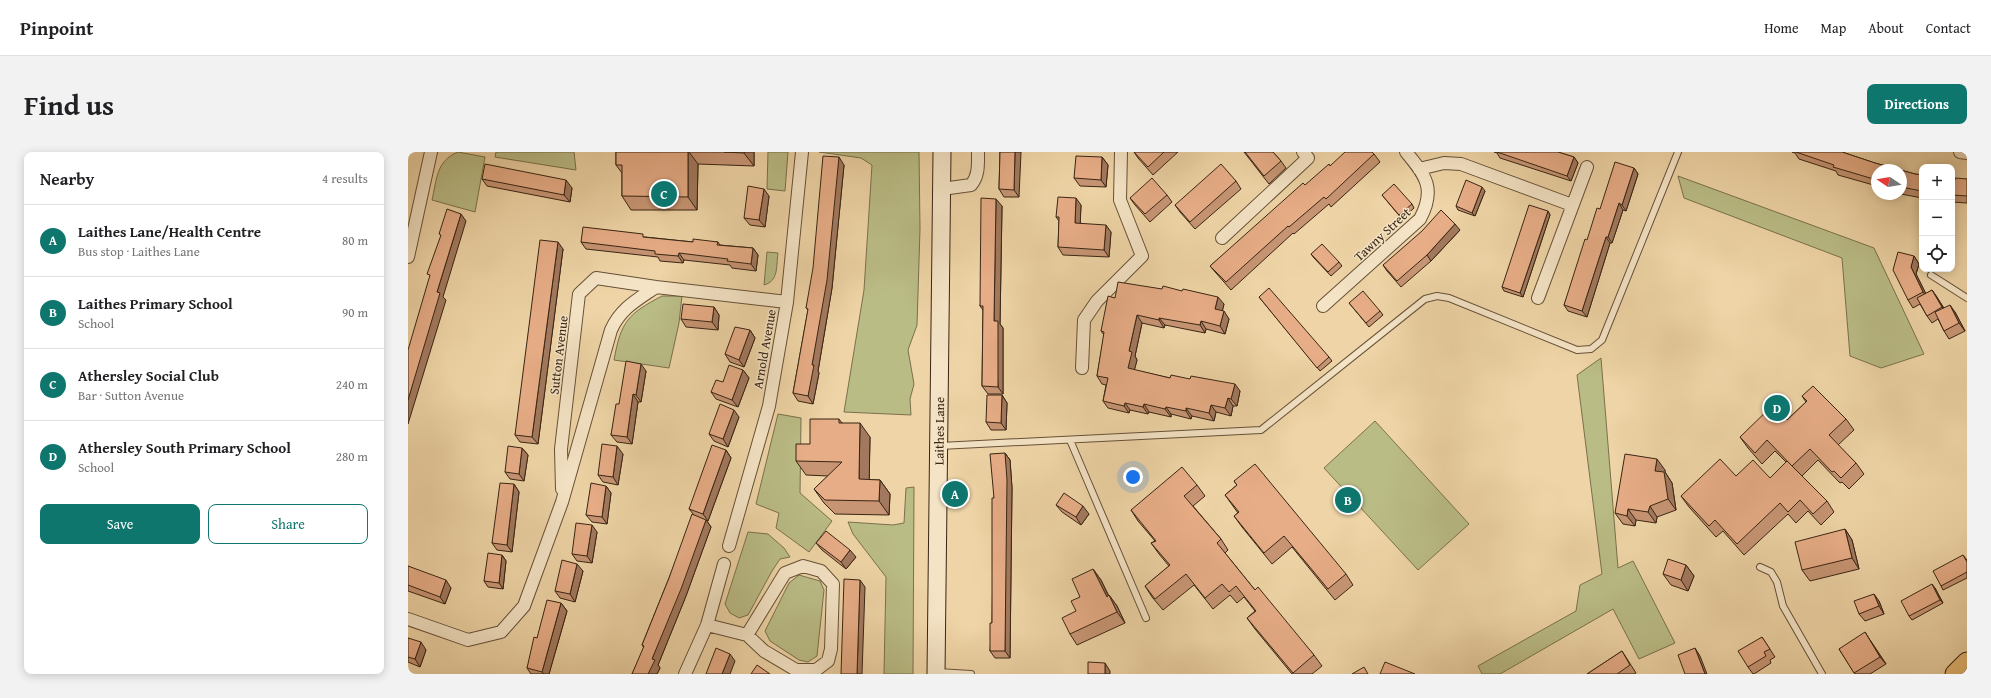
<!DOCTYPE html>
<meta charset="utf-8">
<style>
body{margin:0;font-family:"Gentium Book Plus",serif;background:#f2f2f2;color:#202124}
.controls{position:absolute;right:12px;top:12px;display:grid;overflow:hidden;border-radius:8px;box-shadow:0 2px 10px #0003}
.controls button{width:36px;height:36px;display:grid;place-items:center;padding:0;border:0;border-bottom:1px solid #e0e0e0;background:#fff;color:#202124;font:20px sans-serif}
.compass{position:absolute;left:1463px;top:12px;width:36px;height:36px;border-radius:50%;background:#fff;box-shadow:0 2px 10px #0003;rotate:282deg}
.you{position:absolute;left:725px;top:325px;width:14px;height:14px;margin:-10px;border:3px solid #fff;border-radius:50%;background:#1a73e8;box-shadow:0 0 0 6px #1a73e833}
.badge{display:grid;place-items:center;width:26px;height:26px;border-radius:50%;background:#0f766e;color:#fff;font-size:13px;font-weight:700}
.pin{position:absolute;translate:-50% -50%;border:2px solid #fff;box-shadow:0 1px 4px #0006}
.list{margin:0;padding:0;list-style:none}
h2{display:flex;justify-content:space-between;align-items:center;height:52px;margin:0;padding:0 16px;font-size:17px}
h2 small{font-size:13px;font-weight:400;color:#757577}
.list li{display:grid;grid-template-columns:26px 1fr auto;gap:12px;align-items:center;box-sizing:border-box;height:72px;padding:0 16px;border-top:1px solid #e0e0e0}
.list b{display:block;font-size:15px;white-space:nowrap}
.list p{margin:0;font-size:13px;white-space:nowrap;color:#757577}
.list em{font-size:13px;font-style:normal;color:#757577}
.actions{display:flex;gap:8px;padding:12px 16px}
.actions a{flex:1;padding:9px 0;border:1px solid #0f766e;border-radius:8px;text-align:center;font-size:14px;color:#0f766e}
.actions .main{background:#0f766e;color:#fff}
.icon{flex:none;width:22px;height:22px;fill:none;stroke:currentColor;stroke-width:2;stroke-linecap:round;stroke-linejoin:round}
.map{position:relative;flex:none;width:1559px;height:522px;overflow:hidden;border-radius:8px}
header{display:flex;align-items:center;gap:24px;box-sizing:border-box;height:56px;padding:0 20px;background:#fff;border-bottom:1px solid #e0e0e0}
header strong{font-size:19px}
nav{display:flex;gap:22px;margin-inline-start:auto;font-size:14px}
.intro{display:flex;align-items:center;justify-content:space-between;box-sizing:border-box;height:96px;padding:0 24px}
h1{margin:0;font-size:28px}
.button{padding:10px 18px;border-radius:8px;background:#0f766e;color:#fff;font-size:14px;font-weight:700}
main{display:flex;gap:24px;padding:0 24px}
aside{flex:1;background:#fff;border-radius:8px;box-shadow:0 2px 10px #0003}
.map>svg:first-child{display:block}
</style>
<header>
<strong>Pinpoint</strong>
<nav><a>Home</a><a>Map</a><a>About</a><a>Contact</a></nav>
</header>
<div class="intro"><h1>Find us</h1><a class="button">Directions</a></div>
<main>
<aside>
<h2>Nearby<small>4 results</small></h2>
<ul class="list">
<li><span class="badge">A</span><div><b>Laithes Lane/Health Centre</b><p>Bus stop · Laithes Lane</p></div><em>80 m</em></li>
<li><span class="badge">B</span><div><b>Laithes Primary School</b><p>School</p></div><em>90 m</em></li>
<li><span class="badge">C</span><div><b>Athersley Social Club</b><p>Bar · Sutton Avenue</p></div><em>240 m</em></li>
<li><span class="badge">D</span><div><b>Athersley South Primary School</b><p>School</p></div><em>280 m</em></li>
</ul>
<div class="actions"><a class="main">Save</a><a>Share</a></div>
</aside>
<div class="map">
<svg width="1559" height="522" viewBox="0 0 1559 522">
<rect width="100%" height="100%" fill="#eed4a6"/>
<filter id="stains"><feTurbulence type="fractalNoise" baseFrequency=".005" numOctaves="4"/><feColorMatrix values="0 0 0 0 .2 0 0 0 0 .09 0 0 0 0 .02 0 0 0 .5 -.17"/></filter>
<radialGradient id="worn" r=".72"><stop offset=".6" stop-color="#630" stop-opacity="0"/><stop offset="1" stop-color="#630" stop-opacity=".3"/></radialGradient>
<!-- green -->
<path fill="#babc86" stroke="#7a704c" d="M50,0L77,5L67,60L24,48C29,27 28,9 50,0Z
M88,0H166L168,18L87,5Z
M360,0H380L377,39L359,37Z
M411,0H511L512,77L509,173L500,198L506,232L502,247L503,263L436,260L456,138L464,13L453,6Z
M1270,24L1466,96L1516,202L1473,216L1442,204L1434,106L1276,46Z
M359,100L370,101C368,114 371,129 356,133Z
M254,144H274L271,171L261,216L206,208C213,169 220,162 254,144Z
M1193,206L1210,416L1225,409L1267,491L1231,507L1205,457L1092,522H1074L1070,514L1168,459L1172,433L1194,422L1169,223Z
M370,262L393,266L392,341L424,369L401,400L368,376L371,361L348,352Z
M967,269L1061,372L1010,418L916,316Z
M506,335L505,522H476L478,425L445,382L440,370L485,373L496,371L498,336Z
M340,380L360,382L376,396L382,405L372,407L364,419L340,463L331,466L322,461L317,452Z
M391,423L412,429L416,438L409,504L400,510L391,508L362,489L357,479L381,431Z"/>
<g fill="none" stroke-linecap="round" stroke-linejoin="round">
<defs>
<path id="lane" d="M1523,123L1559,146
M662,288L738,466
M532,294L853,278L1017,147L1029,144L1041,146L1169,198L1183,197L1194,188L1270,0
M1352,415L1363,420L1369,430L1375,454L1414,522
M530,520L563,522"/>
<path id="street" d="M1552,0L1559,1
M1011,17L1036,11L1053,12L1164,53
M534,37L563,33C571,24 570,12 570,0
M814,86L900,6L895,0
M0,105L23,0
M1130,146L1179,15
M915,154L1012,67C1028,37 1018,24 998,0
M674,216L676,168L689,149L734,104L712,48L713,0
M154,337L153,297L171,142L188,126L248,135
M321,394L361,254L379,150L394,0
M0,467L60,488L93,480L116,454L154,350L203,178C213,156 229,148 248,135L379,150
M299,473L339,483L356,499L388,518H408L420,509L423,497L425,432L413,419L395,414L377,421L339,483
M277,522L299,473L316,412"/>
<g id="secondary">
<path id="s1" d="M528,522L534,0"/>
</g>
<path id="primary" d="M1547,522L1559,510"/>
</defs>
<!-- lane casing -->
<use href="#lane" stroke="#665138" stroke-width="8"/>
<!-- street casing -->
<use href="#street" stroke="#665138" stroke-width="14"/>
<!-- secondary casing -->
<use href="#secondary" stroke="#392513" stroke-width="19"/>
<!-- primary casing -->
<use href="#primary" stroke="#392513" stroke-width="21"/>
<!-- lane -->
<use href="#lane" stroke="#f4e3c5" stroke-width="6"/>
<!-- street -->
<use href="#street" stroke="#f4e3c5" stroke-width="12"/>
<!-- secondary -->
<use href="#secondary" stroke="#f4e3c5" stroke-width="17"/>
<!-- primary -->
<use href="#primary" stroke="#e7ba73" stroke-width="19"/>
</g>
<!-- wall -->
<path fill="#c79574" stroke="#392513" d="M208,0H346V14L290,12L289,58H223L214,44V21L208,13Z
M592,0L611,45H596L591,37Z
M726,0H770L745,23L730,6Z
M836,0H865L873,9L878,16L861,32Z
M1086,0H1150L1166,5L1170,11L1163,29L1092,6L1089,1Z
M1384,0H1434L1467,11L1507,22L1514,23V46L1493,42V18H1469V34L1430,23L1428,19L1391,7L1387,1Z
M966,2L972,10L923,55L921,52L886,82L885,81L823,138L808,121L802,114L922,14Z
M694,5L700,13L698,35L672,34L666,26Z
M436,13L424,136L410,219L411,221L405,252L390,249L385,241L400,158L398,156Z
M1226,16L1230,22L1218,59L1215,58L1204,91H1202L1179,165L1160,159L1156,153L1192,57Z
M74,27L164,36L162,50L79,34Z
M1544,27L1547,28L1559,27V51L1544,50Z
M828,29L833,37L787,77L772,60L767,53Z
M1077,39L1067,64L1050,58L1048,54Z
M759,43L764,50L742,70L727,53L722,46Z
M974,43L1004,52L1006,56L994,67Z
M361,44L357,75L342,73L336,66Z
M673,53L672,71L703,80L701,105L655,103L650,95L651,69L648,65Z
M594,54L592,172L595,176V242H580L574,234L575,158L572,154Z
M1140,59L1142,63L1115,145L1096,139L1094,135Z
M1052,78L1023,109L993,135L979,119L975,113Z
M237,85L285,90H310L312,93L345,96L350,103L348,119L324,116L322,113L276,108L275,111L252,109L250,105L178,97L173,90Z
M155,97L130,292L112,290L107,283Z
M903,102L931,110L934,114L923,124L906,106Z
M1506,104L1511,112L1508,122L1518,142L1524,138L1536,156L1547,160L1557,179L1541,187L1536,179L1530,167L1524,171L1519,164L1512,152L1505,156L1500,148Z
M851,145L921,205L924,209L912,219Z
M707,146L816,152L814,159L821,167L817,182L798,177L797,181L757,173L756,176L734,171L727,204L729,208L726,218L762,226L832,239L829,254H825L823,264L808,260L806,269L784,264L783,267L763,262V265L741,260L740,262L722,258L721,261L700,256L695,249L698,233L694,232L689,224L696,183L693,179Z
M941,151L972,159L975,163L961,175Z
M306,155L311,163L310,178L278,175L273,167Z
M342,178L347,186L336,215L322,210L317,202Z
M335,218L341,226L330,255L308,247L303,240L315,230Z
M238,219L233,250H230L224,292L209,290L203,283L211,252Z
M594,243L599,251L598,278H583L578,270Z
M1394,244L1438,267L1446,278L1430,293L1448,311L1456,322L1441,337L1434,330L1432,331L1410,308L1394,324L1419,349L1426,360L1413,373L1400,359L1388,371L1380,362L1336,403L1315,379L1308,385L1281,355L1273,344L1328,324L1362,326L1378,310L1367,299L1354,312L1340,296L1332,285L1379,268L1398,250Z
M331,265L320,295L306,289L301,282Z
M431,267L434,271L462,285L461,328H472L482,342L481,363L427,362L416,351L406,337L420,324L398,323L388,309L402,292Z
M114,296L120,303L116,329L102,327L97,320Z
M318,298L323,306L300,369H299L303,375L278,444L250,513L252,516L249,522H224L236,496L234,493L261,426L286,363L281,357Z
M597,301L602,308L604,336L602,506H587L582,499L584,471L586,346Z
M215,302L210,333L195,330L190,323Z
M1257,318V320L1264,331L1268,358L1249,365L1248,371L1228,368L1227,374L1215,372L1207,361Z
M826,329L938,422L945,433L927,448L884,395L864,412L834,375L826,364L830,361L817,343L829,333Z
M106,332L111,340L104,400L89,398L84,391Z
M789,333L797,344L785,354L813,387L820,398L817,401L847,438L906,503L914,514L904,522H884L847,477L839,466L847,459L836,445L829,451L822,443L805,457L786,433L755,458L744,445L737,434L761,414L751,402L743,391L747,389L730,369L723,358Z
M198,334L203,341L199,372L184,370L178,363Z
M648,353L681,362L673,373L654,360Z
M1437,377L1444,388L1451,417L1402,429L1394,418Z
M189,380L184,411L169,409L164,402Z
M408,391L448,405L438,417L414,398Z
M94,403L98,409L95,437L80,435L76,429Z
M1555,403L1559,408V426L1535,438L1533,434Z
M1278,413L1286,424L1280,439L1263,433L1255,422Z
M0,414L43,436L37,452L0,439Z
M685,417L693,428L701,444V443L709,454L717,471L669,493L662,482L668,459L672,445Z
M175,419L167,450L152,446L147,439Z
M1527,436L1535,451L1504,468L1501,464Z
M1471,449L1476,462L1457,469L1451,462Z
M153,451L159,459L141,522H123L119,516L129,486Z
M1354,485L1367,505L1362,508L1363,511L1346,522H1345L1340,515Z
M0,486L18,498L12,515L0,510Z
M1462,488L1478,512L1462,522H1447L1431,497Z
M1214,499L1228,521L1226,522H1179Z"/>
<!-- shaded-wall -->
<path fill="#a2795e" stroke="#392513" d="M280,0H281L290,12L289,58L280,45Z
M336,0H346V14L336,1Z
M607,0H613L611,45L606,38Z
M431,5L436,13L424,136L410,219L411,221L405,252L400,244Z
M694,5L700,13L698,35L693,28Z
M1166,5L1170,11L1163,29L1159,24Z
M1226,16L1230,22L1218,59L1214,53Z
M158,28L164,36L162,50L156,43Z
M1074,35L1077,39L1067,64L1064,61Z
M356,37L361,44L357,75L351,68Z
M668,46L673,53L672,78L667,71Z
M588,47L594,54L592,172L595,176V242L590,235L586,169Z
M1211,51L1215,58L1204,91L1200,85Z
M1140,59L1142,63L1115,145L1112,141Z
M53,62L58,69L35,145L38,148L0,272V248L29,140Z
M1047,72L1052,78L1023,109L1019,103Z
M698,73L703,80L701,105L696,98Z
M1198,85L1202,91L1179,165L1174,159Z
M150,90L155,97L130,292L124,285Z
M345,96L350,103L348,119L343,112Z
M271,101L276,108L275,111L270,104Z
M1506,104L1511,112L1508,122L1521,148L1515,140L1503,115Z
M1524,138L1529,145L1539,162L1534,155Z
M810,145L816,152L813,165L807,157Z
M1542,153L1547,160L1557,179L1551,171Z
M306,155L311,163L310,178L304,170Z
M816,159L821,167L817,182L812,174Z
M729,163L734,171L727,204L729,208L725,224L720,216L721,199Z
M751,166L757,173L756,176L751,168Z
M793,169L798,177L797,181L792,173Z
M342,178L347,186L336,215L331,208Z
M233,212L238,219L233,250L228,243Z
M335,218L341,226L330,255L324,248Z
M827,232L832,239L829,254L823,247Z
M225,242L230,250L224,292L219,285Z
M594,243L599,251L598,278L593,271Z
M820,246L825,254L823,264L817,256Z
M717,251L722,258L721,261L716,254Z
M736,252L741,260L740,262L735,255Z
M803,253L808,260L806,269L801,261Z
M758,255L763,262V265L757,257Z
M778,256L784,264L783,267L778,259Z
M326,258L331,265L320,295L315,287Z
M452,271L462,285L461,341L451,327Z
M209,294L215,302L210,333L205,325Z
M114,296L120,303L116,329L111,322Z
M318,298L323,306L300,369L295,362Z
M597,301L602,308L604,336L602,506L597,499Z
M1249,307L1257,318V320L1264,331L1268,358L1260,347L1247,319Z
M472,328L482,342L481,363L471,349Z
M106,332L111,340L104,400L99,393Z
M198,334L203,341L199,372L194,365Z
M675,354L681,362L673,373L668,365Z
M1242,354L1249,365L1248,371L1240,360Z
M1220,357L1228,368L1227,374L1219,364Z
M298,368L303,375L278,444L250,513L252,516L249,522H240L244,507Z
M184,373L189,380L184,411L179,404Z
M1437,377L1444,388L1451,417L1444,406Z
M442,398L448,405L438,417L433,410Z
M94,403L98,409L95,437L91,431Z
M169,412L175,419L167,450L162,442Z
M1278,413L1286,424L1280,439L1273,428Z
M685,417L693,428L706,456L699,445Z
M38,428L43,436L37,452L32,445Z
M452,428L457,435L454,522H449Z
M1524,432L1527,436L1535,451L1532,448Z
M1466,442L1471,449L1476,462L1471,454Z
M701,443L709,454L717,471L709,460Z
M153,451L159,459L141,522H136L134,520Z
M1457,480L1462,488L1478,512L1472,505Z
M13,490L18,498L12,515L7,507Z
M1287,496L1292,504L1299,522H1297Z
M322,502L327,509L322,522H314Z
M697,511L702,519V522H697Z"/>
<!-- building -->
<path fill="#e7ad87" stroke="#392513" d="M208,0H280V45L214,44V13H208Z
M316,0H336V1Z
M592,0H607L606,38L591,37Z
M726,0H756L740,15Z
M837,0H865L873,9L856,24Z
M937,0H964L966,2L918,47L916,45L881,75L880,74L818,130L802,114L895,31L897,33L921,12L922,14Z
M1089,0H1150L1166,5L1159,24Z
M1388,0H1434L1467,11L1507,22L1514,23V39L1493,35V18H1469V28L1425,15L1426,13Z
M415,4L431,5L419,128L404,213H406L400,244L385,241L400,157L398,156L405,116Z
M668,4L694,5L693,28L666,26Z
M1207,10L1226,16L1214,53L1211,51L1200,85H1198L1174,159L1156,153L1177,87L1179,88L1189,56L1192,57Z
M77,12L158,28L156,43L74,27Z
M813,12L828,29L782,70L767,53Z
M744,26L759,43L737,62L722,46Z
M1547,26L1559,27V44L1544,43V27L1547,28Z
M1058,28L1074,35L1064,61L1048,54Z
M986,32L1004,52L991,63L974,43Z
M340,34L356,37L351,68L336,66Z
M650,45L668,46L667,71L698,73L696,98L650,95L651,65H648Z
M573,46L588,47L586,169H590V235L574,234L575,154H572Z
M1121,53L1140,59L1112,141L1094,135Z
M39,57L53,62L29,140L32,141L0,248V198L22,123L19,122L33,83L31,82Z
M1033,58L1047,72L1019,103L989,129L975,113L1014,79Z
M175,75L235,82V85L285,90V87L310,90L309,93L345,96L343,112L319,109L320,107L271,101L270,104L247,102V99L173,90Z
M132,88L150,90L124,285L107,283Z
M914,92L931,110L920,120L903,102Z
M1490,100L1506,104L1503,115L1515,140L1500,148L1485,118Z
M710,130L754,137L755,134L774,139L775,137L810,145L807,157L816,159L812,174L793,169L792,173L751,166V168L729,163L721,199L724,200L720,216L762,226L763,223L782,227L783,224L827,232L823,247L820,246L817,256L803,253L801,261L778,256V259L758,255L757,257L736,252L735,255L717,251L716,254L695,249L700,226L689,224L696,180L693,179L700,144L707,146Z
M861,136L921,205L909,216L851,145Z
M1524,138L1534,155L1519,164L1509,146Z
M955,139L972,159L958,171L941,151Z
M275,152L306,155L304,170L273,167Z
M1542,153L1551,171L1536,179L1527,160Z
M327,175L342,178L331,208L317,202Z
M218,209L233,212L228,243L225,242L219,285L203,283L208,252H211Z
M321,213L335,218L324,248L303,240L308,228L315,230Z
M1405,234L1438,267L1421,283L1448,311L1433,326L1426,319L1424,320L1402,297L1384,314L1359,288L1347,301L1332,285L1365,253L1379,268L1399,249L1394,244Z
M579,243H594L593,271L578,270Z
M312,252L326,258L315,287L301,282Z
M402,267H431V271H452L451,327L472,328L471,349L417,348L406,337L434,310L388,309V292H402Z
M194,292L209,294L205,325L190,323Z
M304,293L318,298L295,362L281,357Z
M100,294L114,296L111,322L97,320Z
M597,301L599,328L597,499H582V471H584V346H586L582,302Z
M1217,302L1249,307L1247,319L1256,320L1260,347L1242,354L1240,360L1220,357L1219,364L1207,361Z
M1312,307L1328,324L1345,308L1362,326L1379,309L1419,349L1405,362L1392,348L1380,360L1372,351L1329,392L1307,368L1301,374L1273,344Z
M847,312L938,422L920,437L876,384L856,401L826,364L831,360L817,343L829,333L826,329Z
M774,315L789,333L776,344L813,387L809,391L847,438L850,435L906,503L885,521L839,466L848,459L828,434L821,440L814,432L797,446L778,422L747,447L737,434L762,413L743,391L748,389L723,358Z
M92,331L106,332L99,393L84,391Z
M183,331L198,334L194,365L178,363Z
M656,341L675,354L668,365L648,353Z
M284,362L298,368L273,437L244,507L247,508L240,522H224L236,494L234,493L261,426Z
M168,371L184,373L179,404L164,402Z
M1437,377L1444,406L1394,418L1387,390Z
M418,379L442,398L433,410L408,391Z
M80,401L94,403L91,431L76,429Z
M1555,403L1559,410V420L1533,434L1525,419Z
M1260,407L1278,413L1273,428L1255,422Z
M154,408L169,412L162,442L147,439Z
M0,414L38,428L32,445L0,433Z
M685,417L699,445L701,443L709,460L662,482L654,466L668,459L663,449L672,445L664,427Z
M436,427L452,428L449,522H433Z
M1524,432L1532,448L1501,464L1493,449Z
M1466,442L1471,454L1451,462L1446,449Z
M139,448L153,451L134,520L119,516L126,485L129,486Z
M1457,480L1472,505L1446,521L1431,497Z
M1354,485L1362,497L1356,500L1358,504L1340,515L1330,499Z
M0,486L13,490L7,507L0,505Z
M308,496L322,502L314,522H298Z
M1287,496L1297,522H1277L1270,503Z
M1214,499L1222,513L1209,522H1179Z
M680,510L697,511V522H680Z
M977,510L1007,522H972Z
M349,513L362,522H343Z
M956,515L960,522H944Z"/>
<g text-anchor="middle" stroke-width="3" stroke-linejoin="round" paint-order="stroke">
<!-- street labels -->
<g font-size="13" fill="#392513" stroke="#f4e3c5">
<text transform="translate(974 82) rotate(-43)" y="5">Tawny Street</text>
<text transform="translate(356 197) rotate(-80)" y="5">Arnold Avenue</text>
<text transform="translate(150 203) rotate(-83)" y="5">Sutton Avenue</text>
<text dy="5" stroke="none"><textPath href="#s1" startOffset="243">Laithes Lane</textPath></text>
</g>
</g>
<rect width="100%" height="100%" filter="url(#stains)"/>
<rect width="100%" height="100%" fill="url(#worn)"/>
</svg>
<div class="controls">
<button>+</button>
<button>−</button>
<button><svg class="icon" aria-label="locate" viewBox="0 0 24 24"><circle cx="12" cy="12" r="6"/><path d="M12 2v4M12 18v4M2 12h4M18 12h4"/></svg></button>
</div>
<svg class="compass" viewBox="-18 -18 36 36"><path d="M0-13l5 13h-10z" fill="#e53935"/><path d="M0 13l5-13h-10z" fill="#757577"/></svg>
<div class="you"></div>
<div class="pin badge" style="left:547px;top:342px">A</div>
<div class="pin badge" style="left:940px;top:348px">B</div>
<div class="pin badge" style="left:256px;top:42px">C</div>
<div class="pin badge" style="left:1369px;top:256px">D</div>
</div>
</main>
